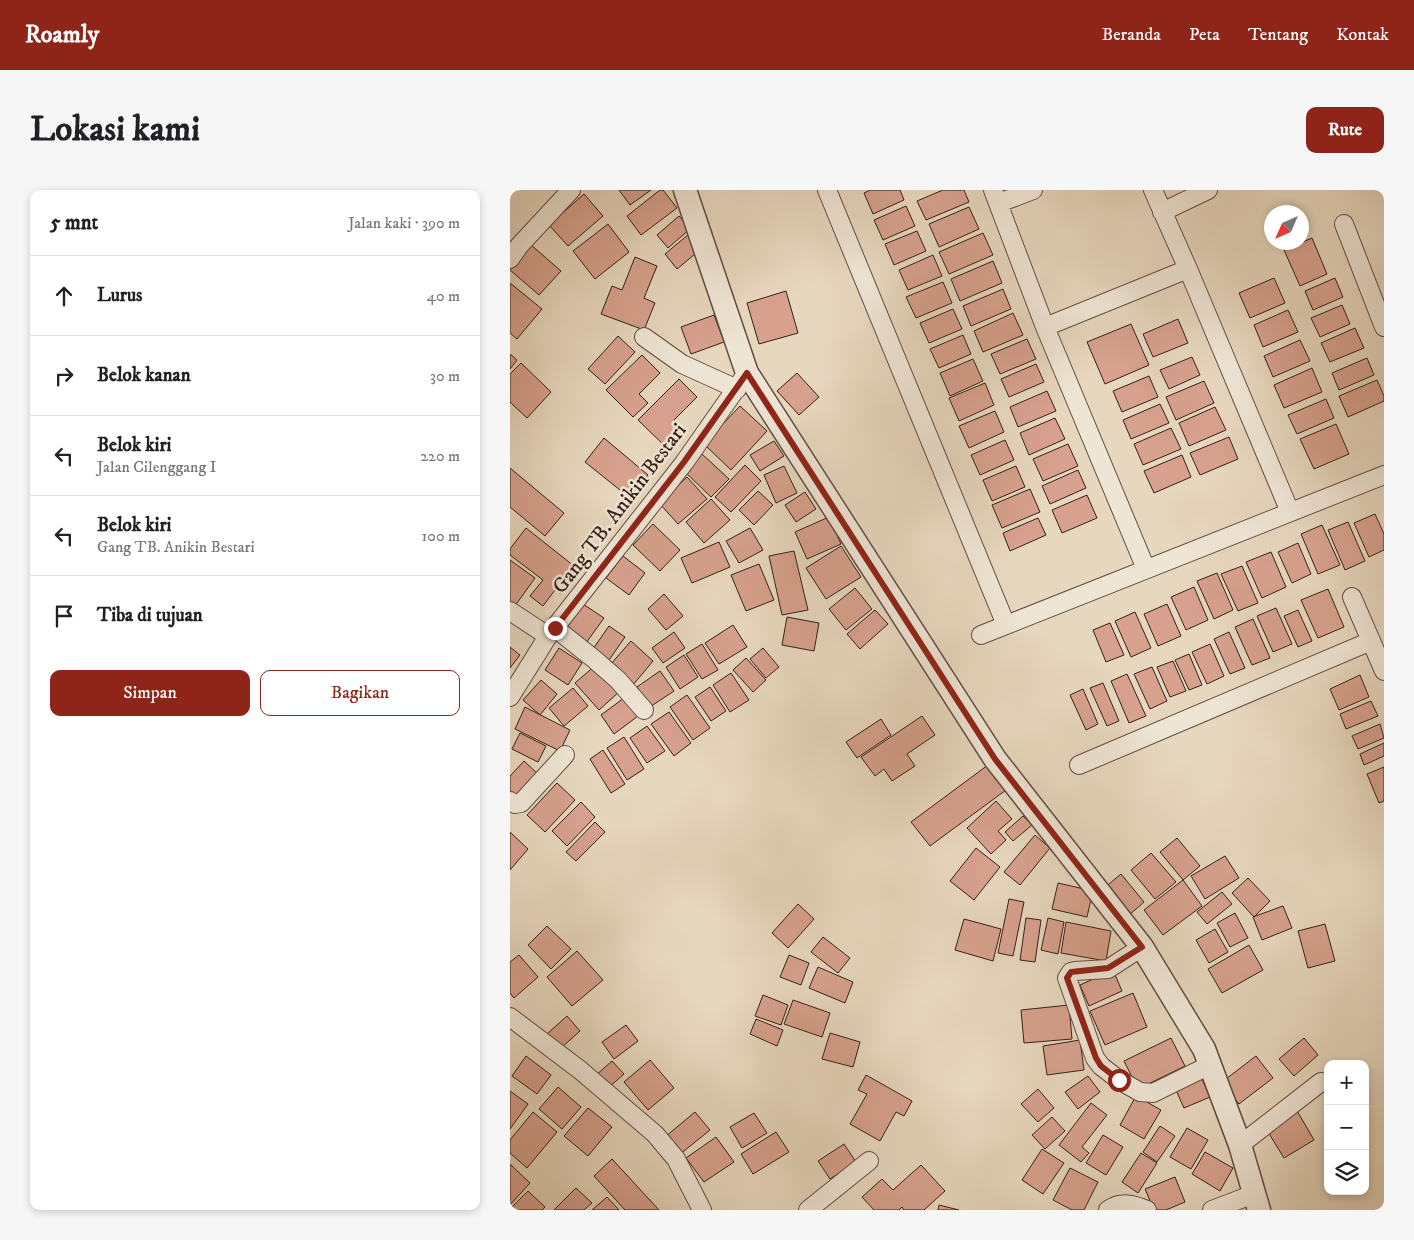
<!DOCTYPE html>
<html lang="id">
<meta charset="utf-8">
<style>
body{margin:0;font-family:"IM FELL DW Pica",serif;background:#f6f6f6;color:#202124}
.controls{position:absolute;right:15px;bottom:15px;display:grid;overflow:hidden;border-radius:10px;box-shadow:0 2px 8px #0003}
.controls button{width:45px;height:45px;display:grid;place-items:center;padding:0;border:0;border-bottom:1px solid #e0e0e0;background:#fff;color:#202124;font:25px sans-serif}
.compass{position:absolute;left:754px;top:15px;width:45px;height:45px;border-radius:50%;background:#fff;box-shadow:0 2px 8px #0003;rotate:225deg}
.stop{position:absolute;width:15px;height:15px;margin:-11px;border:4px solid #8f2418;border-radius:50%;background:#fff}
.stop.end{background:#8f2418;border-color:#fff;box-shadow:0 1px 5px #0008}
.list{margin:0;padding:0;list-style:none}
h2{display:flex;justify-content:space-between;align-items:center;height:65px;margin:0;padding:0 20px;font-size:21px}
h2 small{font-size:16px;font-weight:400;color:#757577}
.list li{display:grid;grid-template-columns:32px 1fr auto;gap:15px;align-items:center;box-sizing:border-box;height:80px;padding:0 20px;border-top:1px solid #e0e0e0}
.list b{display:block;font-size:19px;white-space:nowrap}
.list p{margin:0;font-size:16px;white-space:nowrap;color:#757577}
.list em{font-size:16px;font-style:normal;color:#757577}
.actions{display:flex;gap:10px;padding:15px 20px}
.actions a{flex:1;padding:11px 0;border:1px solid #8f2418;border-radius:10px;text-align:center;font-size:18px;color:#8f2418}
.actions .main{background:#8f2418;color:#fff}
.icon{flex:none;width:28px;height:28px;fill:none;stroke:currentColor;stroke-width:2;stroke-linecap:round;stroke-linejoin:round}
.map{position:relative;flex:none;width:874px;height:1020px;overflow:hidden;border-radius:10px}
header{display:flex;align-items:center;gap:30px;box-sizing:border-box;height:70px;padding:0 25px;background:#8f2418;color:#fff}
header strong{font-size:24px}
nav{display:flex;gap:28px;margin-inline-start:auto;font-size:18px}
.intro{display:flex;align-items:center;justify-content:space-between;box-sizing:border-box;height:120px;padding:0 30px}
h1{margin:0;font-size:35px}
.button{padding:12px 22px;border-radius:10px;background:#8f2418;color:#fff;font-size:18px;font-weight:700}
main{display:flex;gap:30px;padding:0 30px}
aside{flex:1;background:#fff;border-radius:10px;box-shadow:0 2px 8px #0003}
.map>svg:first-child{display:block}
</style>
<header>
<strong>Roamly</strong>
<nav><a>Beranda</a><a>Peta</a><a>Tentang</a><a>Kontak</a></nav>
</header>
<div class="intro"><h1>Lokasi kami</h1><a class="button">Rute</a></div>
<main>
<aside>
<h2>5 mnt<small>Jalan kaki · 390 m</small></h2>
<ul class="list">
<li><svg class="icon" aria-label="ahead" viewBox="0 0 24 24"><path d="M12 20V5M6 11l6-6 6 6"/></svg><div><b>Lurus</b></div><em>40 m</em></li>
<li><svg class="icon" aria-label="right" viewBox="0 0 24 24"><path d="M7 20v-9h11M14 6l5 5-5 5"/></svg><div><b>Belok kanan</b></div><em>30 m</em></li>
<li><svg class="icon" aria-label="left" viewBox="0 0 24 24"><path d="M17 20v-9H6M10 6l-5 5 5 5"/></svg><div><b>Belok kiri</b><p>Jalan Cilenggang I</p></div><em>220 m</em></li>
<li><svg class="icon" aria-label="left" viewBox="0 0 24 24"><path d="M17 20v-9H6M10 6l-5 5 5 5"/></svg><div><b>Belok kiri</b><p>Gang TB. Anikin Bestari</p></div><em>100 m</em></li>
<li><svg class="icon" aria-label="arrive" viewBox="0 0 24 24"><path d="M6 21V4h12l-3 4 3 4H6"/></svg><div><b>Tiba di tujuan</b></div></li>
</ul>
<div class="actions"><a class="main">Simpan</a><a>Bagikan</a></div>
</aside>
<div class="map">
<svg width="874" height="1020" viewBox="0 0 874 1020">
<rect width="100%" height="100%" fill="#e7d7be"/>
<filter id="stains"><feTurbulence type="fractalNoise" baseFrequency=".004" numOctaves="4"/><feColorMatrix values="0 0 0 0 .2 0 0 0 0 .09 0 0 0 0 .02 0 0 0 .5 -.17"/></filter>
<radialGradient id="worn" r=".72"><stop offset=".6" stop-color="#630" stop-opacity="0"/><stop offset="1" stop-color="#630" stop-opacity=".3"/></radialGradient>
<!-- building -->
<path fill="#d7a18d" stroke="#362017" d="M109,0H141L120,15Z
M150,0H153L167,18L131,45L117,26Z
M360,0H390L394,10L363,24L354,3Z
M433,0H454L459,12L416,30L407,11Z
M74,4L93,26L58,56L39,35Z
M396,16L405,36L373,50L364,30Z
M459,17L469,39L429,57L419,34Z
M169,26L180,39L158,58L147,45Z
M98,34L119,62L85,89L63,61Z
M407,41L416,61L384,75L375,54Z
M473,43L483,65L439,84L429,62Z
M179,44L191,59L167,79L155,64Z
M802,48L817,84L790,96L774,60Z
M20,54L51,81L29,105L0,80V76Z
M423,65L432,86L398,100L389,80Z
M125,67L147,76L134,108L145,113L134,140L91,124L102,96L112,100Z
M483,71L492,93L450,111L441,89Z
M764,88L775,113L740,128L729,103Z
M825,88L833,107L803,120L795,101Z
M433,92L442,113L406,128L396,107Z
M0,93L32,119L7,149L0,143Z
M493,99L501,119L461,136L453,116Z
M276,101L288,143L249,154L237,113Z
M832,115L840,134L810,147L801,128Z
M443,119L452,139L419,153L410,133Z
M778,120L788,142L753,157L744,135Z
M503,123L513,145L473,162L464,141Z
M204,125L214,152L181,164L171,137Z
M668,129L678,153L643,167L633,144Z
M621,134L639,175L595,194L577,152Z
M845,138L854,158L820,172L811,153Z
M453,145L461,164L429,178L420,159Z
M108,146L125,162L95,194L78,179Z
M517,149L526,169L490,184L481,164Z
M790,150L800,171L763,187L754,166Z
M0,164L7,170L0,179Z
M132,165L150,183L129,204L138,213L123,227L96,200Z
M682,167L690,185L659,199L650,180Z
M857,168L864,185L829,200L822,183Z
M463,169L473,191L440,206L430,183Z
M11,173L41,202L17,228L0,212V184Z
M526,174L534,192L499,207L491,189Z
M802,178L812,202L774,218L764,195Z
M287,183L309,207L289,225L267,201Z
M639,186L648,207L612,222L603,201Z
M169,189L187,207L164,230L176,242L159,260L128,230Z
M867,190L874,206V211L838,227L829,206Z
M694,191L704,213L666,230L656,207Z
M475,193L484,215L449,231L439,208Z
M537,201L546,221L508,237L500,217Z
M816,209L824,228L787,244L778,225Z
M650,214L659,233L621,249L613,230Z
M230,216L257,241L221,280L194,254Z
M705,217L716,240L679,256L669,233Z
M485,221L494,242L459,258L449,236Z
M545,228L555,249L519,265L510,243Z
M826,234L839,264L804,279L790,249Z
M661,238L671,259L633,275L624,254Z
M719,247L728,269L690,285L680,263Z
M94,248L138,285L120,308L75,272Z
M495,250L504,270L470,285L461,265Z
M264,251L274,266L250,281L240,265Z
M558,254L568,276L533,291L523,269Z
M192,264L219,289L201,307L175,282Z
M672,265L681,287L644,303L634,281Z
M235,275L251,291L221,322L205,307Z
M274,276L287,303L266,313L254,285Z
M506,276L515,297L482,311L473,290Z
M0,278L54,323L35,346L0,317Z
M568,280L576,298L540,314L532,296Z
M177,287L197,309L168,334L149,313Z
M520,299L530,322L492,338L482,315Z
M248,301L263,315L244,335L229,320Z
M295,302L306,319L286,332L275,315Z
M577,305L587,328L552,343L542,320Z
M201,309L220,330L194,353L176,332Z
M865,324L874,344V360L859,367L844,333Z
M319,327L331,354L297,369L285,342Z
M528,328L536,345L500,361L493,343Z
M838,332L855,371L835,380L818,340Z
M143,334L170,360L150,381L123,355Z
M812,335L830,375L808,384L791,344Z
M16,338L69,380L51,404L45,400L33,416L20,406L33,390L0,365V359Z
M240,338L253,360L229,373L216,351Z
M209,352L220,377L182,393L171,368Z
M788,353L801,384L782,393L768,362Z
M331,356L351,387L316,409L296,378Z
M284,361L298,420L272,425L259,366Z
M761,362L776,397L752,408L736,372Z
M113,366L135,383L119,405L96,388Z
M0,370L25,388L2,420L0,419Z
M249,374L264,410L236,421L221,385Z
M732,376L748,413L728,421L711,384Z
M707,383L723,420L704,429L687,391Z
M684,397L698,430L676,440L661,407Z
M345,398L362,419L336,440L319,419Z
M818,399L834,437L808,448L791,410Z
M154,404L173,426L156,440L138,419Z
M73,414L94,428L76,453L56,439Z
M657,414L671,446L648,456L634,424Z
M766,418L782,454L763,462L747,426Z
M365,420L378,434L350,459L337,444Z
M788,420L802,451L788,457L774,426Z
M625,422L641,458L621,467L605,431Z
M277,427L309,433L304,461L272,455Z
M743,429L760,468L742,475L725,437Z
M600,433L614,465L596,472L583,440Z
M223,435L237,457L209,474L195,453Z
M99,436L115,447L97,473L81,462Z
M164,442L175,458L153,473L142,458Z
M719,442L735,478L720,484L704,449Z
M121,451L143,471L123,495L100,475Z
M192,454L208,480L192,489L176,464Z
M700,454L714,486L697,494L682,462Z
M0,457L10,465L0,478Z
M49,458L72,473L58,495L35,480Z
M253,458L269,477L256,488L240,469Z
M679,464L692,495L679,500L665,470Z
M174,465L188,487L170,499L156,477Z
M236,468L256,490L243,502L223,480Z
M663,471L676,501L660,507L647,477Z
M87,474L110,501L89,520L65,493Z
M642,477L657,511L640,519L624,484Z
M150,481L164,501L140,517L127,497Z
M221,483L239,510L220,522L203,495Z
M617,484L636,526L619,533L601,491Z
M850,485L859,507L829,520L820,499Z
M31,490L47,504L30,525L13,510Z
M593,493L609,531L597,536L580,498Z
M200,497L216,521L201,531L185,507Z
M63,498L78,516L54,536L39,518Z
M573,499L588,534L576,540L560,505Z
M177,505L200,538L183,550L160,517Z
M114,508L128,526L104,544L91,525Z
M861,511L868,526L836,539L830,524Z
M15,517L60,540L50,561L5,539Z
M159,522L181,553L164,566L141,534Z
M412,526L425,545L397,564L405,576L382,591L374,579L365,586L351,567Z
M371,529L381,545L347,568L336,552Z
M870,534L874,548L848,559L842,546Z
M137,536L155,561L137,573L120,548Z
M10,543L36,556L28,572L2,559Z
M114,547L134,579L117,590L97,558Z
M874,553V566L854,575L850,564Z
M93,560L115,594L101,603L80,569Z
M14,571L29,585L5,610L0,605V586Z
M478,575L496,600L420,656L401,632Z
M874,577V611L869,613L857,584Z
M47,593L65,610L35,642L17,625Z
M486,611L502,629L488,641L496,650L481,664L457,638Z
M71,612L85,627L57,656L42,641Z
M513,626L522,635L503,651L495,642Z
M85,632L95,642L66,671L56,662Z
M0,642L18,659L0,680Z
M525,645L540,658L510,695L494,682Z
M667,648L690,676L673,690L650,662Z
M466,658L490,677L464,710L440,691Z
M641,663L666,692L645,709L621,680Z
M715,666L729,688L695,709L681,686Z
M611,684L634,712L617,727L593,699Z
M738,688L760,711L744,727L722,703Z
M673,690L692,716L653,745L634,720Z
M548,693L583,701L577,727L542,719Z
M712,702L722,714L697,734L687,722Z
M499,709L514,712L503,766L488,763Z
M288,714L304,729L278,758L262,743Z
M773,716L782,738L752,750L743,727Z
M725,723L738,748L720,757L707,733Z
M516,728L531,730L525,772L510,770Z
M538,728L554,732L548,764L531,760Z
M454,729L491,739L483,771L445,760Z
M556,732L601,741L596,771L551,763Z
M815,734L825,771L798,778L788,741Z
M37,736L61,759L41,779L18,755Z
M705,739L718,762L699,773L686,750Z
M313,747L340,768L328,783L301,762Z
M739,755L753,780L712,803L698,779Z
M67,761L93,790L62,816L37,787Z
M9,765L28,787L4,808L0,803V772Z
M279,765L299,773L291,795L270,787Z
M308,777L343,792L335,813L299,798Z
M603,780L612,801L579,816L570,795Z
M623,803L637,837L595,855L580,821Z
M253,805L278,815L271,835L245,826Z
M283,810L320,823L312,847L274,834Z
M559,815L562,849L514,853L511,820Z
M57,826L70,841L50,859L37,844Z
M246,829L273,840L267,856L240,844Z
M116,835L128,851L104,869L92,852Z
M320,843L350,852L343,877L312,869Z
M661,848L675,876L628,899L614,871Z
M794,848L808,865L784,886L769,869Z
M570,850L574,880L537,885L533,856Z
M16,866L41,885L27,904L2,886Z
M746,866L763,888L729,914L712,892Z
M140,870L164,898L138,920L114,892Z
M102,871L114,884L97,899L85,886Z
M356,885L402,911L394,926L386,922L370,951L340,934L357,904L348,900Z
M578,886L590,902L568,919L555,902Z
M691,887L700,907L674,918L665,898Z
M48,897L71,917L52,939L29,919Z
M528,899L544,918L528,932L511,914Z
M0,901L18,914L0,939Z
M626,906L651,920L634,949L610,935Z
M581,913L597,925L572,957L579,963L571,972L549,955Z
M78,918L102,937L78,966L54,946Z
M786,919L804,950L774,968L755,937Z
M23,922L47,942L17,978L0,963V950Z
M185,922L200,940L169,965L155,947Z
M244,923L257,943L232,958L220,937Z
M542,927L555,941L535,959L522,945Z
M650,936L665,946L647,972L633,962Z
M677,938L698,950L681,979L660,967Z
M266,942L279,962L243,984L231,964Z
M593,945L613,957L596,985L576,973Z
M206,947L224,972L194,992L176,968Z
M334,954L346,972L320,989L308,971Z
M532,959L554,973L533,1004L512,990Z
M695,962L723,978L710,1001L682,984Z
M631,963L647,973L628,1003L612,992Z
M102,969L149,1020H115L84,986Z
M0,974L20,993L0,1015Z
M411,975L435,1001L414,1020H394L392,1017L389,1020H364L352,1007L372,989L383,1000Z
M560,978L588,992L574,1020H562L543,1010Z
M665,987L675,1012L656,1020H644L635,999Z
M66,998L82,1013L74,1020H44Z
M18,1001L35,1017L32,1020H4L2,1017Z
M97,1007L109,1020H82Z
M429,1015L449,1020H428Z"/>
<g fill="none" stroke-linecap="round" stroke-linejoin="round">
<defs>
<path id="minor" d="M317,0L496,435
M483,0L535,137L636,379
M643,0L678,79L780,322
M489,13L523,0
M652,22L698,0
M834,34L874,137
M0,69L9,56L61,0
M535,137L678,79
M134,147L172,174L227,199
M842,407L874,481
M0,421L38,446
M45,438L84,469L108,490L134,520
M471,445L874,285
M0,507L38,446L174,273L237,183
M569,575L861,451
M0,611L5,614L11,613L55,565
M632,757L598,779L565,781L561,782L557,788L585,868L591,876L609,890L630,902L643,903L700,875
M0,827L70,880L145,944L166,969L192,1020
M730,955L811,892
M298,1020L359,971
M598,1020C611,1011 623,1014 637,1020
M702,1020L744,1004"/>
<path id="tertiary" d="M175,0L237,183L485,569L632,757L694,859L730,955L749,1020"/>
</defs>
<!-- minor casing -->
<use href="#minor" stroke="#624e41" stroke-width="20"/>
<!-- tertiary casing -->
<use href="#tertiary" stroke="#624e41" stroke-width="25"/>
<!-- minor -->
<use href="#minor" stroke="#efe5d5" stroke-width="18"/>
<!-- tertiary -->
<use href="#tertiary" stroke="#efe5d5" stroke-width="22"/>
</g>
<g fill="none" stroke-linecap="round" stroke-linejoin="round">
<!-- route -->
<path stroke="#8f2418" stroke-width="6" d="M45,438L174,272L237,183L485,569L632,757L598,778L561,782L557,788L586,868L591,876L609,890"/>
</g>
<g text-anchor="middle" stroke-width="5" stroke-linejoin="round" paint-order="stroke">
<!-- street labels -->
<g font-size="21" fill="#362017" stroke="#efe5d5">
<text transform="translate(109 318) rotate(-53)" y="7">Gang TB. Anikin Bestari</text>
</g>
</g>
<rect width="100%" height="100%" filter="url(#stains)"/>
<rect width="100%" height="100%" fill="url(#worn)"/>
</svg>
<div class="controls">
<button>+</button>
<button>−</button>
<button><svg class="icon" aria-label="layers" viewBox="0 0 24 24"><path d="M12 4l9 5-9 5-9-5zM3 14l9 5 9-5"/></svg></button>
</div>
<svg class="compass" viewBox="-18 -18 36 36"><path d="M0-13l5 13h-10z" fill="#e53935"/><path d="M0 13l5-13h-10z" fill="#757577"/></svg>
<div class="stop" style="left:609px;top:890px"></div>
<div class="stop end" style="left:45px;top:438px"></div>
</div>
</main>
